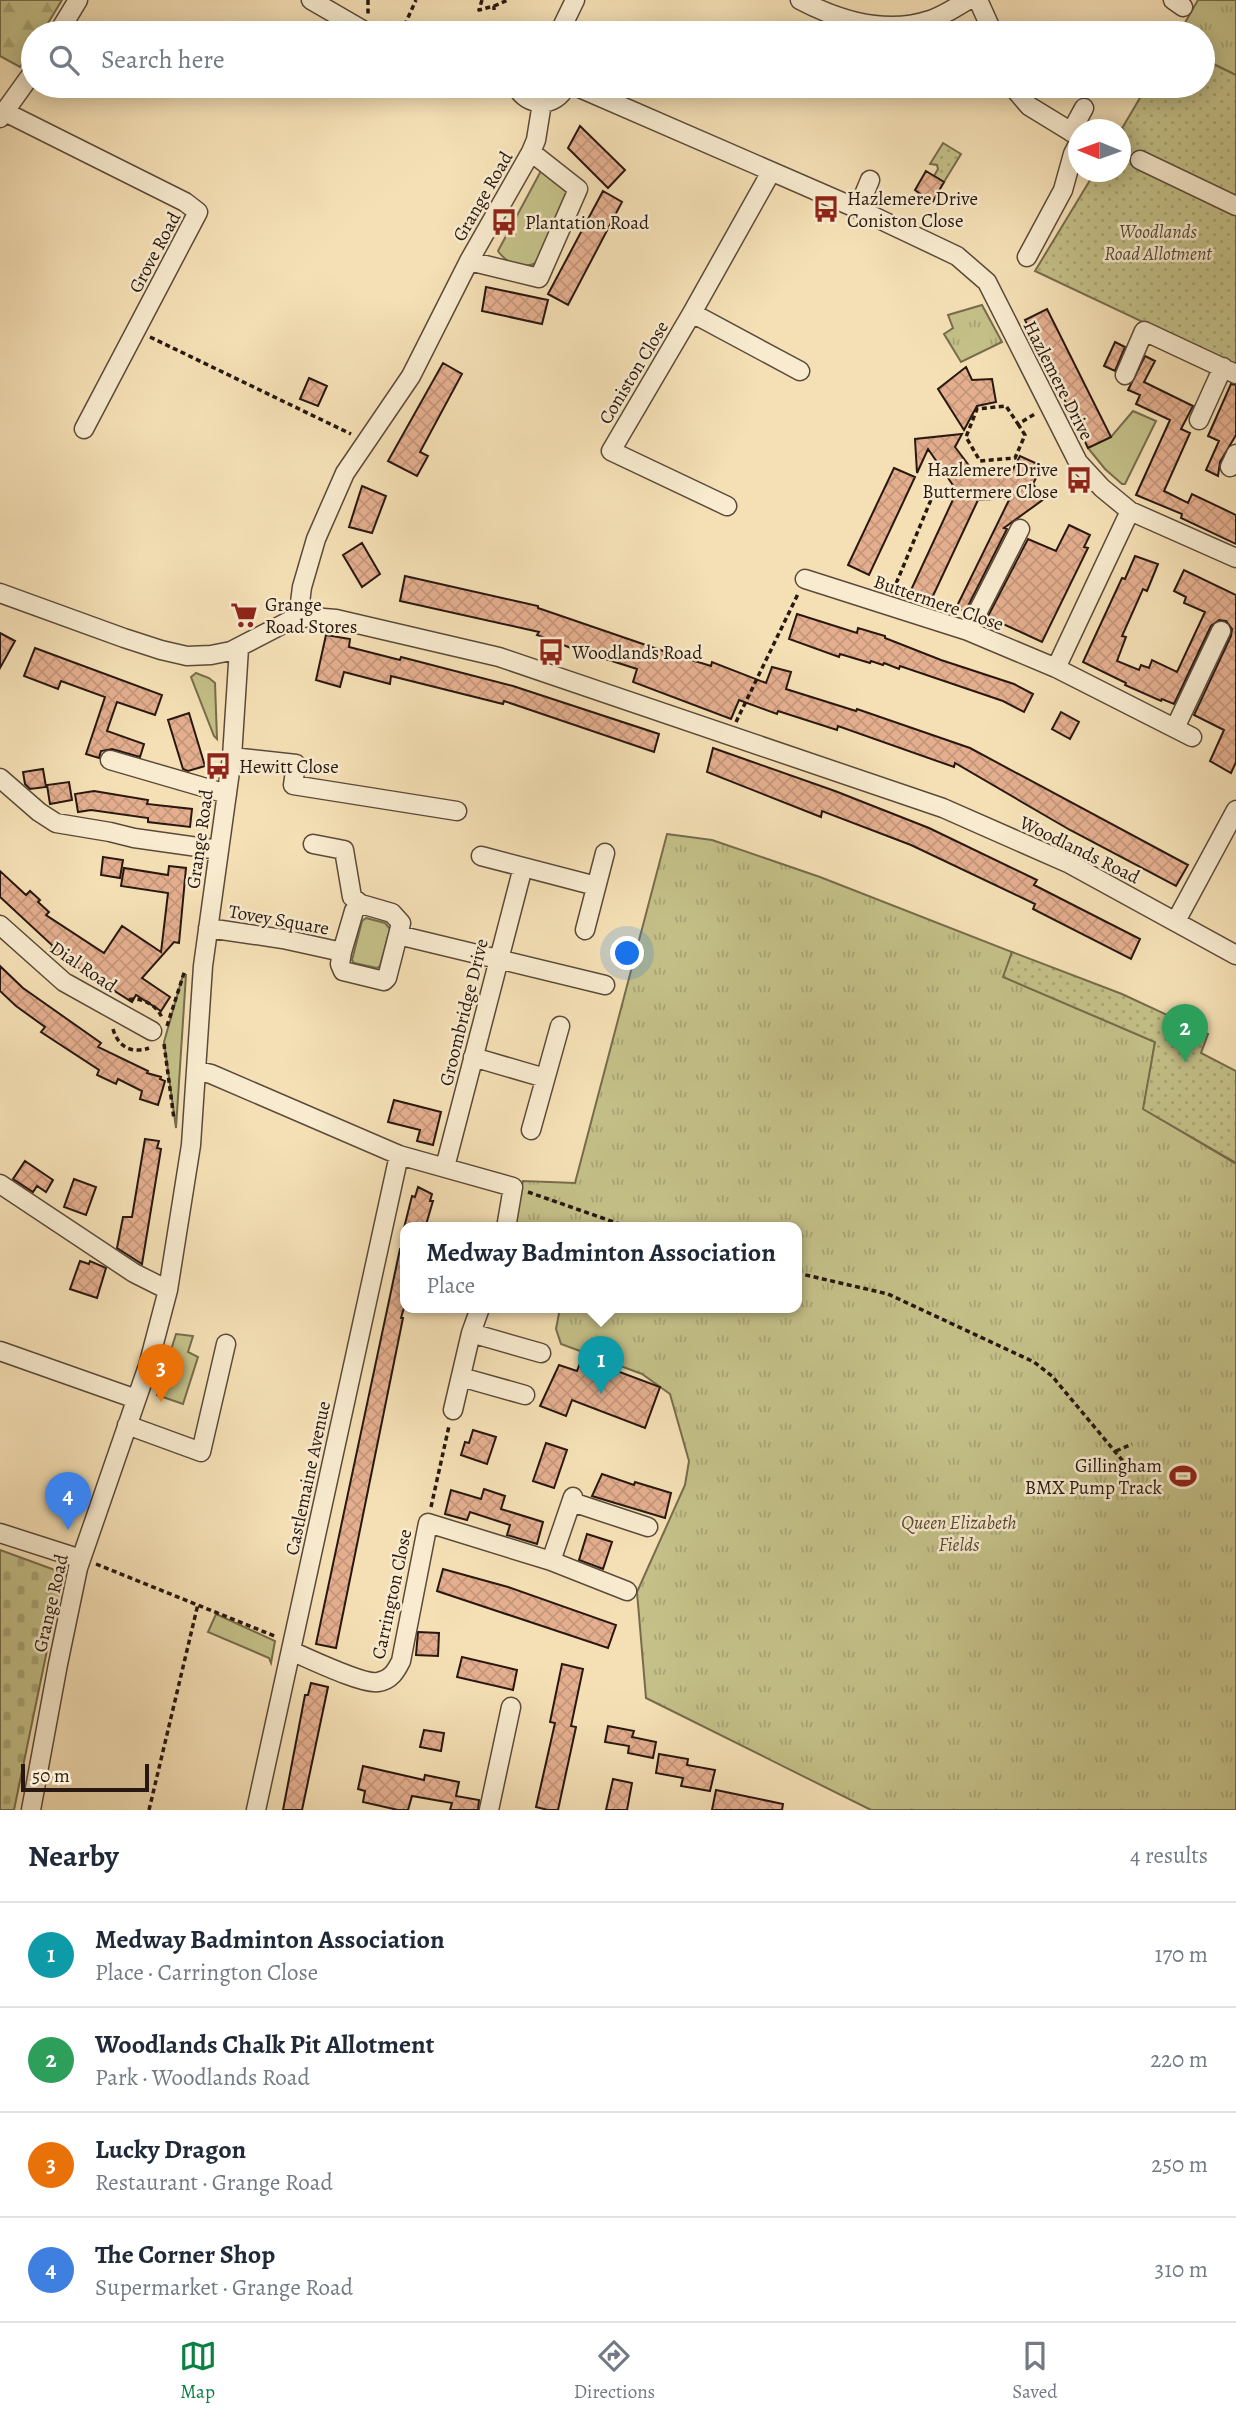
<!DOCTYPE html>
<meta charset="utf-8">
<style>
body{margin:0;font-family:Alegreya,serif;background:#f2f2f3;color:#1f2937}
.compass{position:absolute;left:1068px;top:119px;width:63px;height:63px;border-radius:50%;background:#fff;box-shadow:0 4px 18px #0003;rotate:271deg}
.scale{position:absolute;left:21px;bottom:18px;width:128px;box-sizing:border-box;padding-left:7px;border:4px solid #281811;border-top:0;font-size:19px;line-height:24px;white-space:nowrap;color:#281811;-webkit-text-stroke:5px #f8ebcf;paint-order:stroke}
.you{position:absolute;left:628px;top:954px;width:24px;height:24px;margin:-18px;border:5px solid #fff;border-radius:50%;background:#1a73e8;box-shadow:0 0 0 10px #1a73e833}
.badge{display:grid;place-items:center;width:46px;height:46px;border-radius:50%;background:#0b8043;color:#fff;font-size:23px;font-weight:700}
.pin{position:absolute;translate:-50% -58px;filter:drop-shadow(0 2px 4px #0008)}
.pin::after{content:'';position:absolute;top:37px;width:24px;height:21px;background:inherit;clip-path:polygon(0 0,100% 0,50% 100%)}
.popup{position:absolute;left:400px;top:1222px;width:402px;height:91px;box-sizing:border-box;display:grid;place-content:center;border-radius:14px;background:#fff;filter:drop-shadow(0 2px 5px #0005);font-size:23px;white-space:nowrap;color:#747a83}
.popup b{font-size:26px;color:#1f2937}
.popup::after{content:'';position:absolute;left:50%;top:100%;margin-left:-14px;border:14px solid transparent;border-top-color:#fff}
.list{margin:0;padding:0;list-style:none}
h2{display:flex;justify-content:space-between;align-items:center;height:91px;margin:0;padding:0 28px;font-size:30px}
h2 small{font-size:23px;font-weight:400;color:#747a83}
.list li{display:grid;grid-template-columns:46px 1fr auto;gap:21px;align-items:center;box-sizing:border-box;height:105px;padding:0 28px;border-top:2px solid #e0e1e3}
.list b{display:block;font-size:26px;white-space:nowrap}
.list p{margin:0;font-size:23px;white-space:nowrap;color:#747a83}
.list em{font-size:23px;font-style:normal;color:#747a83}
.icon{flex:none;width:38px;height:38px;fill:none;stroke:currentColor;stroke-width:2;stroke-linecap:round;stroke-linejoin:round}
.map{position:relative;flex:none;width:1236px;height:1810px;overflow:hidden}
.search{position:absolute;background:#fff;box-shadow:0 4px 18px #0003;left:21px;right:21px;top:21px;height:77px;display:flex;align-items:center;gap:18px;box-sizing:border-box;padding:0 24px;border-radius:38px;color:#747a83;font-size:26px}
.sheet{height:511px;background:#fff}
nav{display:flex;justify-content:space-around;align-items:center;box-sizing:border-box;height:98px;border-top:2px solid #e0e1e3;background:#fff;font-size:19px;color:#747a83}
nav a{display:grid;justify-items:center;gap:4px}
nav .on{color:#0b8043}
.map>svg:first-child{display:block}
</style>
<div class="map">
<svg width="1236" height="1810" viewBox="0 0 1236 1810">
<defs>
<pattern id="forest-firs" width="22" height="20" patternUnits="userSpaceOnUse" patternTransform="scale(1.75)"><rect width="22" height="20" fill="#c4c088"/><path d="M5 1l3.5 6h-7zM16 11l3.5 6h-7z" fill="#a8a474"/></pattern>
<pattern id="cemetery-stones" width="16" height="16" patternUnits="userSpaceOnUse" patternTransform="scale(1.75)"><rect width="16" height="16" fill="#c4c088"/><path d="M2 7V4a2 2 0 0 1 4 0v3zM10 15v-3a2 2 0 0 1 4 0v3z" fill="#a8a474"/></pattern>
<pattern id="park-tufts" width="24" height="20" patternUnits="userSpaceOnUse" patternTransform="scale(1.75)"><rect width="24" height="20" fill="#c4c088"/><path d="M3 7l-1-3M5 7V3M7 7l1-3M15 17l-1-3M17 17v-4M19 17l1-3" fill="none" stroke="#a8a474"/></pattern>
<pattern id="garden-dots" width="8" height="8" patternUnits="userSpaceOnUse" patternTransform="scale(1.75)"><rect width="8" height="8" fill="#c4c088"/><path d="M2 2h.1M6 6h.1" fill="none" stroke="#a8a474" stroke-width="1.8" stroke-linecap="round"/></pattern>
<pattern id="building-cross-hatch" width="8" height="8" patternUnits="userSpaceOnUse" patternTransform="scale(1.75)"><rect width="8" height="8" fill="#e5af8f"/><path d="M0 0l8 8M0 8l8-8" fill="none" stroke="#c4967a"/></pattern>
</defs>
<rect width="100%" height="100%" fill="#f5e0b5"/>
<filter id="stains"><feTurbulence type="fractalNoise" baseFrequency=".00286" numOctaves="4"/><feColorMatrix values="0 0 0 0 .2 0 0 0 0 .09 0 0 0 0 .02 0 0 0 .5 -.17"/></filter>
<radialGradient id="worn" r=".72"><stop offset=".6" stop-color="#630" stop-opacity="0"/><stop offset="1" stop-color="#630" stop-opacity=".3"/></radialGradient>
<!-- grass -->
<path fill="#c4c088" stroke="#766c4c" stroke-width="2" d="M542,169L570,191L568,199L536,263C522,270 506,263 498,251Z
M1133,411L1156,421L1125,484H1122L1105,469L1088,448L1111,437Z
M196,673L209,678L215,683L217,739L214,736L191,677Z
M366,918L385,923L390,929L380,966L377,968L354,963L352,960L362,921Z
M183,975H186L176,1128L164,1042Z
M176,1334L193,1336L188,1352L198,1357L183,1404L157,1395Z
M216,1614L275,1641L271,1663L269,1658L208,1632Z"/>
<!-- forest -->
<path fill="url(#forest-firs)" stroke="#766c4c" stroke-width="2" d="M0,0H62L42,33H33V49L20,67L0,56Z"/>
<!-- cemetery -->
<path fill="url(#cemetery-stones)" stroke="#766c4c" stroke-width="2" d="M0,1550L63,1573L14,1810H0Z"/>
<!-- park -->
<path fill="url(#park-tufts)" stroke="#766c4c" stroke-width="2" d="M1198,0H1236V75L1203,59V33H1179Z
M982,305L1002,342L961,362L944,334L953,328L948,315Z
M667,834L712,840L820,877L1012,952L1004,977L1155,1042L1144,1109L1236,1164V1810H871L646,1698L637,1592L685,1485L689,1461L670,1394L642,1374L561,1344L556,1329L560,1308H797V1228H513L523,1181L575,1183Z"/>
<!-- garden -->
<path fill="url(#garden-dots)" stroke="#766c4c" stroke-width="2" d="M1203,59L1236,75V366L1035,271L1095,172H1120L1121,130L1147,86H1203Z
M943,143L961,154L944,182L934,176L938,169L937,165L930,164Z
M1012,952L1122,994L1208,1034L1201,1053L1236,1071V1163L1143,1109L1155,1042L1003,977Z"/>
<!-- building -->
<path fill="url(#building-cross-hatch)" stroke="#281811" stroke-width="2" d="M580,126L625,170L608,188L568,148Z
M926,171L944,182L932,203L915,190Z
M603,191L622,202L568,305L548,294Z
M486,287L548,300L542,324L482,311Z
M1047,309L1111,437L1088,448L1025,320Z
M1115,342L1125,347L1115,371L1104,366Z
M1145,356L1155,361L1144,382L1193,406L1181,429L1190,433L1164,491L1188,503L1192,494L1236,515V544L1181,518L1182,514L1136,495L1170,420L1136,404L1140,395L1128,390Z
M443,363L462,374L420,452L428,456L417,476L388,461Z
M966,367L972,380L992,379L996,402L977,406L964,430L938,389Z
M309,378L327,386L318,406L300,399Z
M1231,384L1236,385V435L1220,462L1218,476L1206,470L1219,441L1208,436Z
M962,434L955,447L977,476L1011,473L1020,456L1042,466L1033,484L1044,499L1004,528L1007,529L965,612L956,608L1010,498L978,500L932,598L911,590L957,491L928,449L917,473L915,439Z
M894,468L915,477L869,575L848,565Z
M362,486L386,496L372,533L349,527Z
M1069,525L1090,535L1084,547L1088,548L1042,642L999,622L996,627L985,622L1028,539L1056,551Z
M362,543L380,574L362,587L343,555Z
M1135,556L1158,564L1147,591L1143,589L1122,636L1126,637L1117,661L1139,670L1141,665L1149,668L1152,660L1177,672L1205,612L1184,603L1186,597L1174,591L1184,570L1236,595V762L1231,773L1210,761L1224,730L1194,715L1231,636L1232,629L1226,621L1219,620L1211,626L1174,704L1162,699L1161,701L1125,685L1126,683L1083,662L1122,578L1125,579Z
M405,576L538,606V608L675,655L711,666L712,662L766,683L772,667L791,672L786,689L856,711L857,709L970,748L1188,865L1176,886L1070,830L955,763L954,767L838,726L837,730L778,711L777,714L739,700L731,719L633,682L637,669L571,648L537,635L539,632L400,601Z
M797,614L857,633L858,628L885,636V638L941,660L1014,684L1033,694L1024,712L1003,701L900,666L899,669L884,663L883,665L871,661L870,663L840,654L839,657L789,639Z
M0,633L15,641L0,668Z
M326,635L350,639L349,647L400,660L401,657L513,686L659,734L654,752L504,701L503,704L391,676L390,684L344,672L340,687L316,680Z
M35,648L162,695L155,715L117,702L107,731L144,744L140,757L112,749L101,751L99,758L86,754L105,697L61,681L58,689L24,676Z
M1061,712L1079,722L1070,739L1052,729Z
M189,713L205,766L188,771L183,769L168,720Z
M713,748L835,791L929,828L1037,880L1034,885L1140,939L1131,959L1033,909L1035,904L911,845L822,811L821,817L707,772Z
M43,769L46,787L30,789L25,784L23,772Z
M69,782L72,800L50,804L47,785Z
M94,791L148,800L147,804L192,809L190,827L148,822V818L91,810L78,812L75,794Z
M103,857L123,860L120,878L101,875Z
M169,866L186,868L179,943L174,942L142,978L170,997L161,1011L136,995L132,1002L50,950L53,946L0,897V871L26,895L30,891L40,900L38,902L49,912L46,915L104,953L122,926L161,952L168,893L121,886L124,868L168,875Z
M0,966L23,988L101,1043L98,1047L148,1071L147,1073L161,1077L160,1079L165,1081L158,1105L140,1099L142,1091L118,1079L116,1084L97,1075L99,1070L41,1032L45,1027L16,1006L0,991Z
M394,1100L441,1112L433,1145L417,1141L420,1130L388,1122Z
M145,1139L159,1141L157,1148L161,1149L142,1264L117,1248L123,1217H132Z
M25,1161L53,1180L46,1192L37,1186L33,1192L13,1179Z
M74,1179L96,1187L86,1215L64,1207Z
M418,1187L432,1194L430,1201H433L425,1228H404L412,1196L415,1197Z
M400,1249H405V1304L401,1318H403L336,1648L316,1644Z
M80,1261L89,1264L90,1261L106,1268L97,1298L70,1289Z
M582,1358L660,1387L645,1428L572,1400L566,1416L540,1406L559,1365L577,1371Z
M473,1430L496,1437L487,1464L461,1455L465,1442L469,1443Z
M546,1443L567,1450L554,1488L533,1481Z
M602,1474L634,1485L635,1482L671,1493L665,1518L592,1496Z
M484,1489L505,1496L501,1509L543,1522L537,1544L507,1535L510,1525L470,1512L467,1520L445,1514L451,1490L481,1499Z
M587,1534L612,1542L603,1569L579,1560Z
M443,1569L508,1587L616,1625L608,1648L437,1591Z
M418,1632L439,1633L438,1656L416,1655Z
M462,1657L517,1670L513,1690L457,1677Z
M562,1664L583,1669L571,1726L576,1727L558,1810H548L536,1807L555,1723L550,1722Z
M311,1683L328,1687L302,1810H283L305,1695H308Z
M608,1726L634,1731L632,1737L656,1742L653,1758L628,1753L629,1746L605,1742Z
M424,1730L444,1733L441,1751L420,1747Z
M659,1754L688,1759L687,1765L715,1770L710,1791L681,1786L683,1778L656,1773Z
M363,1766L424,1780L425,1775L459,1782L456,1796L479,1800L478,1810H450L452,1803L412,1796L408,1810H398L363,1802L365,1791L358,1789Z
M613,1779L632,1783L627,1810H606Z
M716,1790L783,1804L782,1810H712Z"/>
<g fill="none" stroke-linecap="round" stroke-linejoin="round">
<defs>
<path id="minor" d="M311,0L368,33
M800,0C840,21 885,35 930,20C943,16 956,7 968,0
M978,0L993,33
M1173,0L1183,7
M58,33L78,0
M559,33L575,0
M516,86C527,108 556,108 566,86
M575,86L858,209L957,256L987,282L1078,462L1102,488L1130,511L1236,558
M1012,86L1029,106L1078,136
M5,112L185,202L198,212L84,429
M0,118L33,72
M1071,132L1084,108
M1140,160L1236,206
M858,209L870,180
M1027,257L1063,190L1073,154L1078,144
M469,261L539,278L578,189L531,152
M692,313L800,371
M1125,375L1144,331L1236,374
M1199,420L1223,367
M1230,467L1236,454
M727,506L611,451L692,313L771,172
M805,579L968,631L1056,668L1192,737
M0,593L124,638L161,650L187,656L211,655L231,651L293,619L311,617L336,619L499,657L943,808L1070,864L1236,955
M298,618L302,587L316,539L345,473L411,376L469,261L531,152L536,140L542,103
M968,631L1020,529
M1056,668L1130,511
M1175,728L1221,631
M232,757L296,764L293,785L457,811
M110,760L227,794
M0,778L39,812L56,823L110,832L134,838L219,850
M313,844L344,850L352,897L361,904
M481,856L596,886
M1176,921L1236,810
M0,925L64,982L152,1031
M208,928L283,939L342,952L354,911L361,904L392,913L401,923L398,935L605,985
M585,930L605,853
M342,952L340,964L343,971L384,981L387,978L398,935
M473,1057L545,1078
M198,1071L211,1074L399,1155L513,1187L506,1228
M531,1130L560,1026
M445,1167L523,867
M0,1184L134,1273L168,1290
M471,1333L541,1353
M0,1351L136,1399
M461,1377L525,1395
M453,1410L471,1333L480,1308
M127,1425L201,1452L226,1344
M572,1502L648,1527
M0,1533L81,1559
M551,1561L627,1591
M291,1651C308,1658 363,1685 378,1682C391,1680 396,1671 401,1661L428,1523L551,1561L573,1497
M31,1810L58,1664L78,1568L148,1366L168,1290L191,1145L203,966L232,757L239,648
M256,1810L399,1155
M489,1810L511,1707"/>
</defs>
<!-- minor casing -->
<use href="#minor" stroke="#5b4a3a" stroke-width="21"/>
<!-- path -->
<path stroke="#281811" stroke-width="3.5" stroke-dasharray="5 3.5" stroke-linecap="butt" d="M368,0V15
M482,0L479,10L494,6V10
M494,6L508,0
M401,33L416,0
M150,337L351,434
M1018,424L1025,435L1015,458L980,461L966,437L977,409L1006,406L1018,424L1035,414
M893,591L935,490
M736,722L798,594
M129,1000C141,996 158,1006 162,1018
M167,1026L185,970
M113,1029C118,1047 132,1054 149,1048
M164,1044L174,1119
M528,1192L631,1228
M797,1273L888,1294L1034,1362L1052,1376L1132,1472
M1116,1451L1132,1444
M431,1507L449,1426
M96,1564L277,1637
M149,1810L198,1604"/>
<!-- minor -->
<use href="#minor" stroke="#f8ebcf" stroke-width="18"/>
</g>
<!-- icons -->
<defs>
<symbol id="bus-bare" viewBox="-9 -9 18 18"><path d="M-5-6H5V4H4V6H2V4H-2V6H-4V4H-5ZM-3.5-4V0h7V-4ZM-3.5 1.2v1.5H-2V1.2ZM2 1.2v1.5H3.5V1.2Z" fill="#8f2418" stroke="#f8ebcf" stroke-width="2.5" paint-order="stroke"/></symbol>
<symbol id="supermarket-bare" viewBox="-9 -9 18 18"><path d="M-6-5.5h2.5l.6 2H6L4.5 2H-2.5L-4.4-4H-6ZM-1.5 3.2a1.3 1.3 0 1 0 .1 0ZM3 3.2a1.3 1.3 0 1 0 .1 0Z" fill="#8f2418" stroke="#f8ebcf" stroke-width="2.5" paint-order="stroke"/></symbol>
<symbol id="stadium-bare" viewBox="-9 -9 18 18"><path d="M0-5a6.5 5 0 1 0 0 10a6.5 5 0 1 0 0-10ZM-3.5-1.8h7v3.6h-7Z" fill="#8f2418" stroke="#f8ebcf" stroke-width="2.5" paint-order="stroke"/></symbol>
</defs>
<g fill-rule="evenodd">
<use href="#bus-bare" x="807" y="190" width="38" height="38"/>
<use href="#bus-bare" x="485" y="203" width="38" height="38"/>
<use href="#bus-bare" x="1060" y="461" width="38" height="38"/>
<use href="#supermarket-bare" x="225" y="596" width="38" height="38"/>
<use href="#bus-bare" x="532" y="633" width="38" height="38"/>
<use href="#bus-bare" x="199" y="747" width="38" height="38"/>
<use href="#stadium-bare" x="1164" y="1457" width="38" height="38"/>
</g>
<g text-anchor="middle" stroke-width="5" stroke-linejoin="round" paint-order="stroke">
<!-- street labels -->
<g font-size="19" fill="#281811" stroke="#f8ebcf">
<text transform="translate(482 196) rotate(-60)" y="7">Grange Road</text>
<text transform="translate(154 252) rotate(-62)" y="7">Grove Road</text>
<text transform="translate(633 372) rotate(-59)" y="7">Coniston Close</text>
<text transform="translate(1059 380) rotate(63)" y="7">Hazlemere Drive</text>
<text transform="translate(939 602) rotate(19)" y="7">Buttermere Close</text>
<text transform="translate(199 839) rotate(-82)" y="7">Grange Road</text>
<text transform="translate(1080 849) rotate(26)" y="7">Woodlands Road</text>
<text transform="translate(279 919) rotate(10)" y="7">Tovey Square</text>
<text transform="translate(84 966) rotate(34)" y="7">Dial Road</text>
<text transform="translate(463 1012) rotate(-76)" y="7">Groombridge Drive</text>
<text transform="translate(307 1478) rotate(-78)" y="7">Castlemaine Avenue</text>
<text transform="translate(391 1594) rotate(-78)" y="7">Carrington Close</text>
<text transform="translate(50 1603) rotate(-77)" y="7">Grange Road</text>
</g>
<!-- poi labels -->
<g font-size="19" fill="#281811" stroke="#f8ebcf" text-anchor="start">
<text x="847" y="205">Hazlemere Drive<tspan x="847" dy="22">Coniston Close</tspan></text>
<text x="525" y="229">Plantation Road</text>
<text x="1058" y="476" text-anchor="end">Hazlemere Drive<tspan x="1058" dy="22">Buttermere Close</tspan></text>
<text x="265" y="611">Grange<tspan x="265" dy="22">Road Stores</tspan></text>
<text x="572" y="659">Woodlands Road</text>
<text x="239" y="773">Hewitt Close</text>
<text x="1162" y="1472" text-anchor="end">Gillingham<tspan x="1162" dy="22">BMX Pump Track</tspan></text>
</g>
<!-- park labels -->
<g font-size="19" font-style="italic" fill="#574a35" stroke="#f8ebcf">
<text x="1158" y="238">Woodlands<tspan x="1158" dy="22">Road Allotment</tspan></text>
<text x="959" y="1529">Queen Elizabeth<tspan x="959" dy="22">Fields</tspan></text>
</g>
</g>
<rect width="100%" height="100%" filter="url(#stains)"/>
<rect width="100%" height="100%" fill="url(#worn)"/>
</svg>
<svg class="compass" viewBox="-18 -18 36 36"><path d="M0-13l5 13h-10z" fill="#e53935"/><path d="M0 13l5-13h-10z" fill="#747a83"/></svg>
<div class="scale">50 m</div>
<div class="you"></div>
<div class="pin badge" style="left:601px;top:1394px;background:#0f9aa8">1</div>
<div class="popup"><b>Medway Badminton Association</b>Place</div>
<div class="pin badge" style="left:1185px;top:1062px;background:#2e9e5b">2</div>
<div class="pin badge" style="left:161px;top:1402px;background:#e8710a">3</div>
<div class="pin badge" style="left:68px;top:1530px;background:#3f7fe0">4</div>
<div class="search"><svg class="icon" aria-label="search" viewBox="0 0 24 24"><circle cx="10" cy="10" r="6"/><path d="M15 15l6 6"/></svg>Search here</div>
</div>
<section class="sheet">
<h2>Nearby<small>4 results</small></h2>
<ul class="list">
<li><span class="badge" style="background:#0f9aa8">1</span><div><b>Medway Badminton Association</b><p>Place · Carrington Close</p></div><em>170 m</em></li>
<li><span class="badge" style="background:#2e9e5b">2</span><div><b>Woodlands Chalk Pit Allotment</b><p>Park · Woodlands Road</p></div><em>220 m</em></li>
<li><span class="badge" style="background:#e8710a">3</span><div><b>Lucky Dragon</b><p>Restaurant · Grange Road</p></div><em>250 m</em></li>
<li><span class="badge" style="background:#3f7fe0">4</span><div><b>The Corner Shop</b><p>Supermarket · Grange Road</p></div><em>310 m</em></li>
</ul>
</section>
<nav>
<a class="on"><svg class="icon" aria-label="map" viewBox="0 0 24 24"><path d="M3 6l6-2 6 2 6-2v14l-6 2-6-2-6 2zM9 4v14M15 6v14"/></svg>Map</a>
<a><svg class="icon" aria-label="directions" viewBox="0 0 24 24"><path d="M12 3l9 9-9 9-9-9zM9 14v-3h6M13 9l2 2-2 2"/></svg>Directions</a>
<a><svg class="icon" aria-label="saved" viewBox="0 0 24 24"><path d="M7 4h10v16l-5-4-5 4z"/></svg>Saved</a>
</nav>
